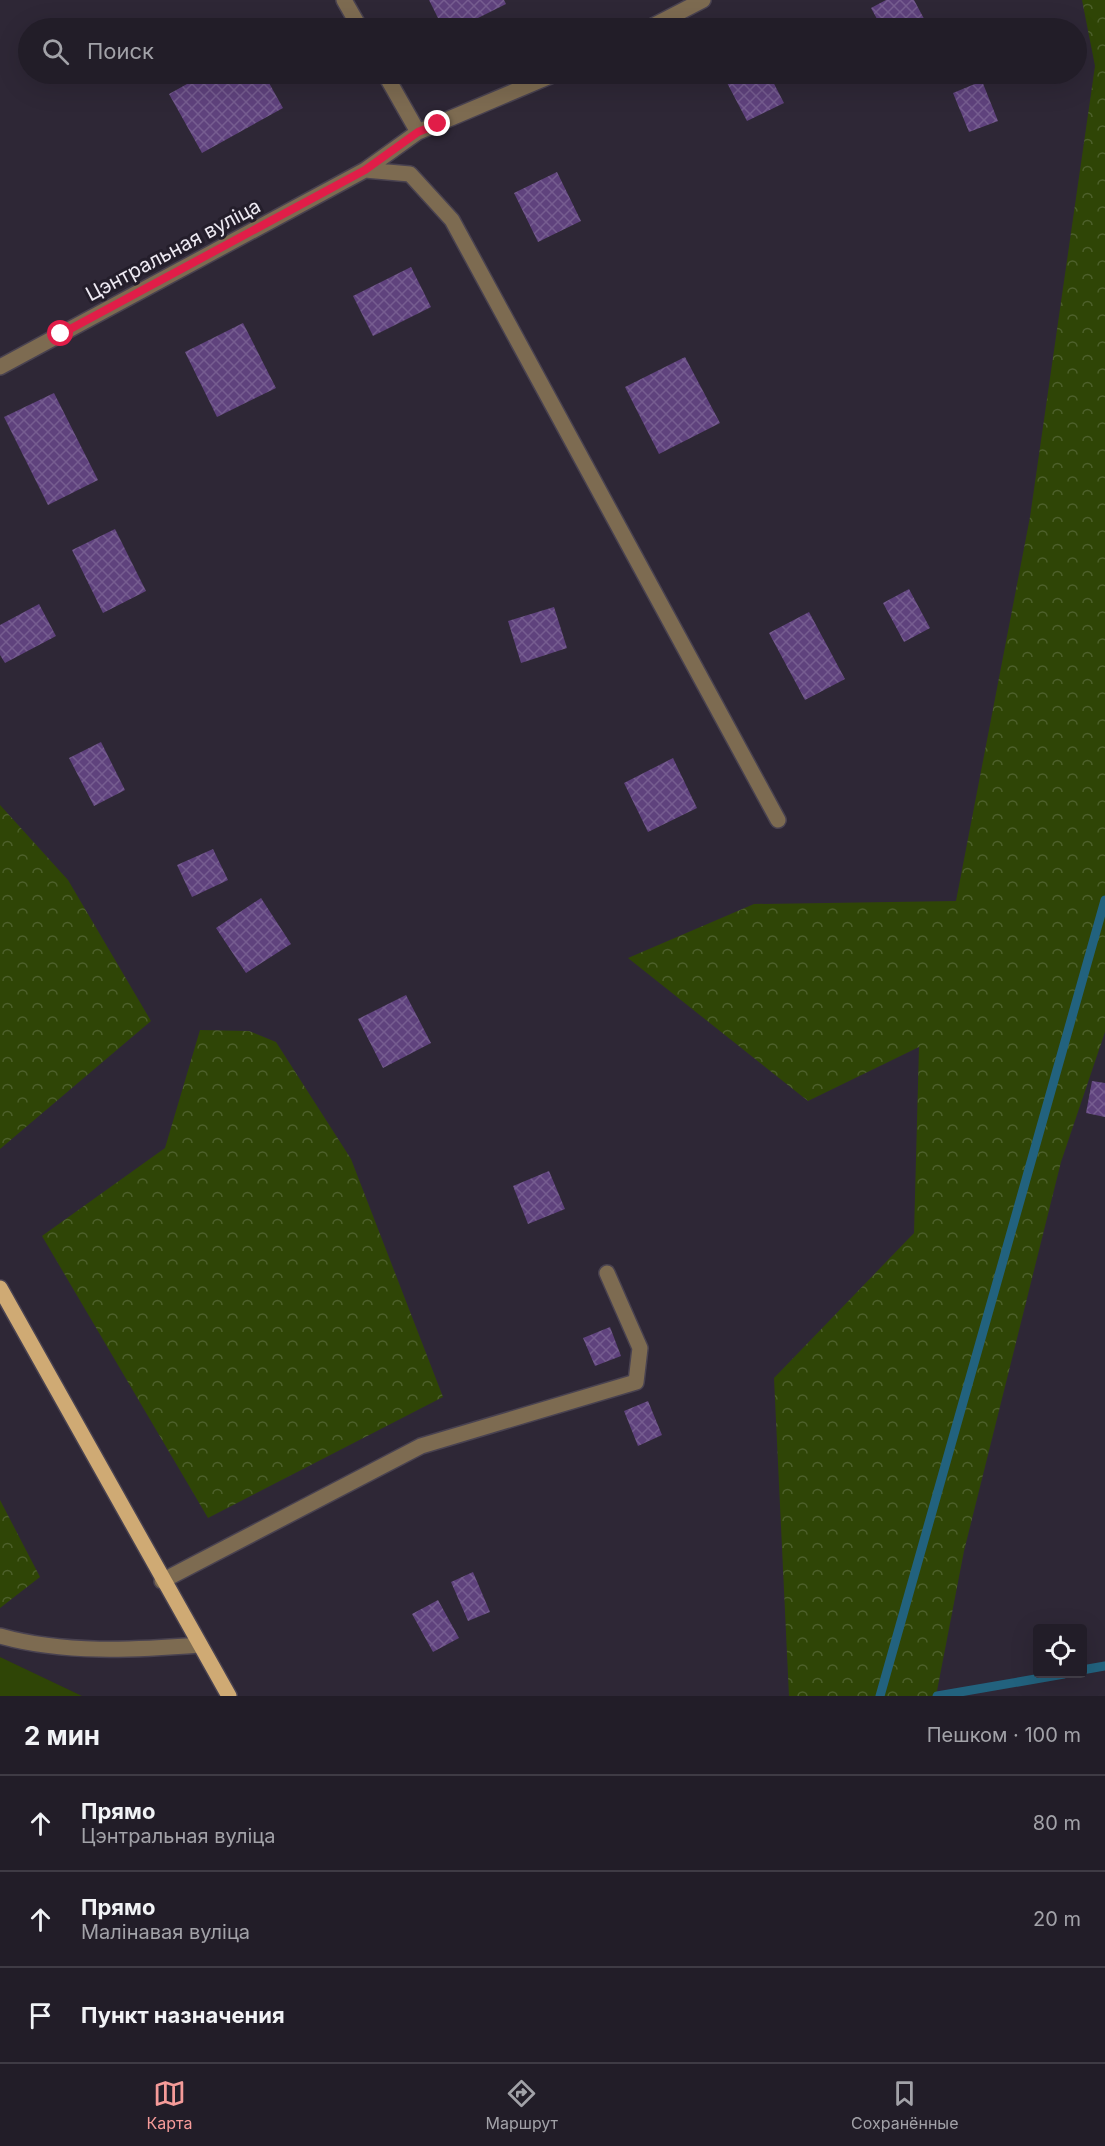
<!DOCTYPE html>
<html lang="ru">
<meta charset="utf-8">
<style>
body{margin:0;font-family:Inter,sans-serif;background:#2e2a34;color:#f1f3f6}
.controls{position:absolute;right:18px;bottom:18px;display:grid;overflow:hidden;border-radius:6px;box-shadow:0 6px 24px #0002}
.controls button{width:54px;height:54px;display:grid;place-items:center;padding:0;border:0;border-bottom:2px solid #3f3b45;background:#221d28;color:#f1f3f6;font:30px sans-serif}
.stop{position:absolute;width:18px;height:18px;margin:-14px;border:4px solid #e11d48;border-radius:50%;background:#fff}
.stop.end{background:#e11d48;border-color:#fff;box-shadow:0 2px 6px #0008}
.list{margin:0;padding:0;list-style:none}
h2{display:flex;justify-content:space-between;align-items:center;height:78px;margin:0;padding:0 24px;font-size:26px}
h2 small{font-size:20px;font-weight:400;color:#a2a2a8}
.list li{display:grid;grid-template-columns:39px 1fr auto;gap:18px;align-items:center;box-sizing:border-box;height:96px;padding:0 24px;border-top:2px solid #3f3b45}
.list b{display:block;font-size:22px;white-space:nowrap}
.list p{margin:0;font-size:20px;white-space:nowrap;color:#a2a2a8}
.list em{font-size:20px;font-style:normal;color:#a2a2a8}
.icon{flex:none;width:33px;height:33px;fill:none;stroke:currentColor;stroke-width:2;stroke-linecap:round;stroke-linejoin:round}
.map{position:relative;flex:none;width:1105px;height:1696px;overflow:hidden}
.search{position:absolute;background:#221d28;box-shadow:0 6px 24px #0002;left:18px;right:18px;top:18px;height:66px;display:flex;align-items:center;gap:15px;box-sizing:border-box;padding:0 21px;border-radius:33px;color:#a2a2a8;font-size:22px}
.sheet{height:366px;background:#221d28}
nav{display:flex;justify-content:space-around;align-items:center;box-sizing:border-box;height:84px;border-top:2px solid #3f3b45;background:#221d28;font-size:16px;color:#a2a2a8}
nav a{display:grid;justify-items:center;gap:3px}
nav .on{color:#f59b99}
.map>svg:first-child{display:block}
</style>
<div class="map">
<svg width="1105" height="1696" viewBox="0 0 1105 1696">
<defs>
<pattern id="forest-crowns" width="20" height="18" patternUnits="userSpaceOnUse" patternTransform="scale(1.5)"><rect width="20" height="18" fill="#2f4506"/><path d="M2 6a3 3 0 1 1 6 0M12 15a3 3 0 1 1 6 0" fill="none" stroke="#4d602b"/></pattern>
<pattern id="building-cross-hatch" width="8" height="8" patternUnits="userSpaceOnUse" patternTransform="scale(1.5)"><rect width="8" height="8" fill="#5f427d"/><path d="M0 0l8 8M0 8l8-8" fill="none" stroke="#765d90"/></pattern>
</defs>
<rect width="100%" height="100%" fill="#2e2736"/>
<!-- green -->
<path fill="#2f4506" d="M0,1657L82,1696H0Z"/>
<!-- forest -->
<path fill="url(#forest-crowns)" d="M1082,0H1105V1032L1061,1162L964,1551L936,1696H789L774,1378L914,1233L919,1047L808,1101L628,958L754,904L956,901L1030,517L1095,66Z
M0,805L68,880L151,1021L0,1149Z
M200,1030L249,1031L276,1042L351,1159L443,1397L208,1518L42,1236L165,1148Z
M0,1500L40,1577L0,1608Z"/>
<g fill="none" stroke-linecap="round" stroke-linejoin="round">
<!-- stream -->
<path stroke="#22627e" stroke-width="9" d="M1082,1670L1105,1666
M880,1696L1105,900
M937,1696L1064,1674"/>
</g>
<!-- building -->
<path fill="url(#building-cross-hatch)" d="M429,0H504L506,4L458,28H443Z
M886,0H914L929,28H882L871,8Z
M205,74H264L283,108L202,153L169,94Z
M735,74H769L784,103L747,121L725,79Z
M982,81L998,121L969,132L953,93Z
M557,172L581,221L538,242L514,193Z
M411,267L431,307L373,336L353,296Z
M243,323L276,388L217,417L185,352Z
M685,357L720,423L659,454L625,387Z
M54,393L98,480L48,505L4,417Z
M115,529L146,591L103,613L72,550Z
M909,589L930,628L904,642L883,603Z
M39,604L56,636L5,663L0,655V625Z
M554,607L567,648L521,663L508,621Z
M809,612L845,679L805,700L769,633Z
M101,742L125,790L94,806L69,758Z
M673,758L697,808L648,832L624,783Z
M213,849L228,880L192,897L177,865Z
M261,898L291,944L246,973L216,928Z
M406,995L431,1043L383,1068L358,1019Z
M1092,1081L1105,1083V1117L1086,1113Z
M549,1171L565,1209L528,1224L513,1186Z
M610,1327L621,1356L595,1366L583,1338Z
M648,1401L662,1435L638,1446L624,1411Z
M473,1572L490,1612L468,1621L451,1582Z
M438,1600L459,1638L433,1652L412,1614Z"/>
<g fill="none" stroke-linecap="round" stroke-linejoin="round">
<defs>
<path id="minor" d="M344,0L360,28
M649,28L703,0
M385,74L418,132
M365,170L410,174L452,220L778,820
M0,367L365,170L418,132L555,74
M162,1581L421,1446L636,1382L640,1348L607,1273
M0,1636C63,1654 135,1650 200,1645"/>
<path id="major" d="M0,1288L229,1696"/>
</defs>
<!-- minor casing -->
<use href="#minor" stroke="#494250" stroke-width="18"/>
<!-- major casing -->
<use href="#major" stroke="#494250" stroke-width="18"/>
<!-- minor -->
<use href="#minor" stroke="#7d6b51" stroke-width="15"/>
<!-- major -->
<use href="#major" stroke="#cfaa74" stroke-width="15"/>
</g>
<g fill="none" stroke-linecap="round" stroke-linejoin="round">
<!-- route -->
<path stroke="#e11d48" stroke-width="8" d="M61,334L365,170L418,132L438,124"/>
</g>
<g text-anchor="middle" stroke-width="6" stroke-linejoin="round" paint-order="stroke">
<!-- street labels -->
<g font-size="20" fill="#ede9f2" stroke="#241e2b">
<text transform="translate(173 250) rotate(-28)" y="7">Цэнтральная вуліца</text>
</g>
</g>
</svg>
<div class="controls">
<button><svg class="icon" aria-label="locate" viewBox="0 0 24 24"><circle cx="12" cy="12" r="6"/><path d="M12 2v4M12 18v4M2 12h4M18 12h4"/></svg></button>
</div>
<div class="stop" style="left:61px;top:334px"></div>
<div class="stop end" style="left:438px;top:124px"></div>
<div class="search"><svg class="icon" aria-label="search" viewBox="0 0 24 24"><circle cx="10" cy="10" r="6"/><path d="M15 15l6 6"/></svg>Поиск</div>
</div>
<section class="sheet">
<h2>2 мин<small>Пешком · 100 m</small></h2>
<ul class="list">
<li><svg class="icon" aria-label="ahead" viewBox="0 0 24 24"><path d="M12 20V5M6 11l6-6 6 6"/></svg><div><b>Прямо</b><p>Цэнтральная вуліца</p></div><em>80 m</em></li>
<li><svg class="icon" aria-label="ahead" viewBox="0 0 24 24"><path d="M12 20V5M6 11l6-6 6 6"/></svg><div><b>Прямо</b><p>Малінавая вуліца</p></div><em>20 m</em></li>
<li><svg class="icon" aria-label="arrive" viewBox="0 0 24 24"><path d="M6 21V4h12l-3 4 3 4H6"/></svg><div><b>Пункт назначения</b></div></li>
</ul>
</section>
<nav>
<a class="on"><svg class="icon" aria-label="map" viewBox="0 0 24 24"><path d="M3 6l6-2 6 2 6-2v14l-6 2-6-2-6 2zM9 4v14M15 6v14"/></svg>Карта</a>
<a><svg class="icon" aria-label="directions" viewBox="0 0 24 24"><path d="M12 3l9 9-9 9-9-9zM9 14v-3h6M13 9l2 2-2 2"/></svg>Маршрут</a>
<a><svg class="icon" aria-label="saved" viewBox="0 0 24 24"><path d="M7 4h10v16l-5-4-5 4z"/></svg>Сохранённые</a>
</nav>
